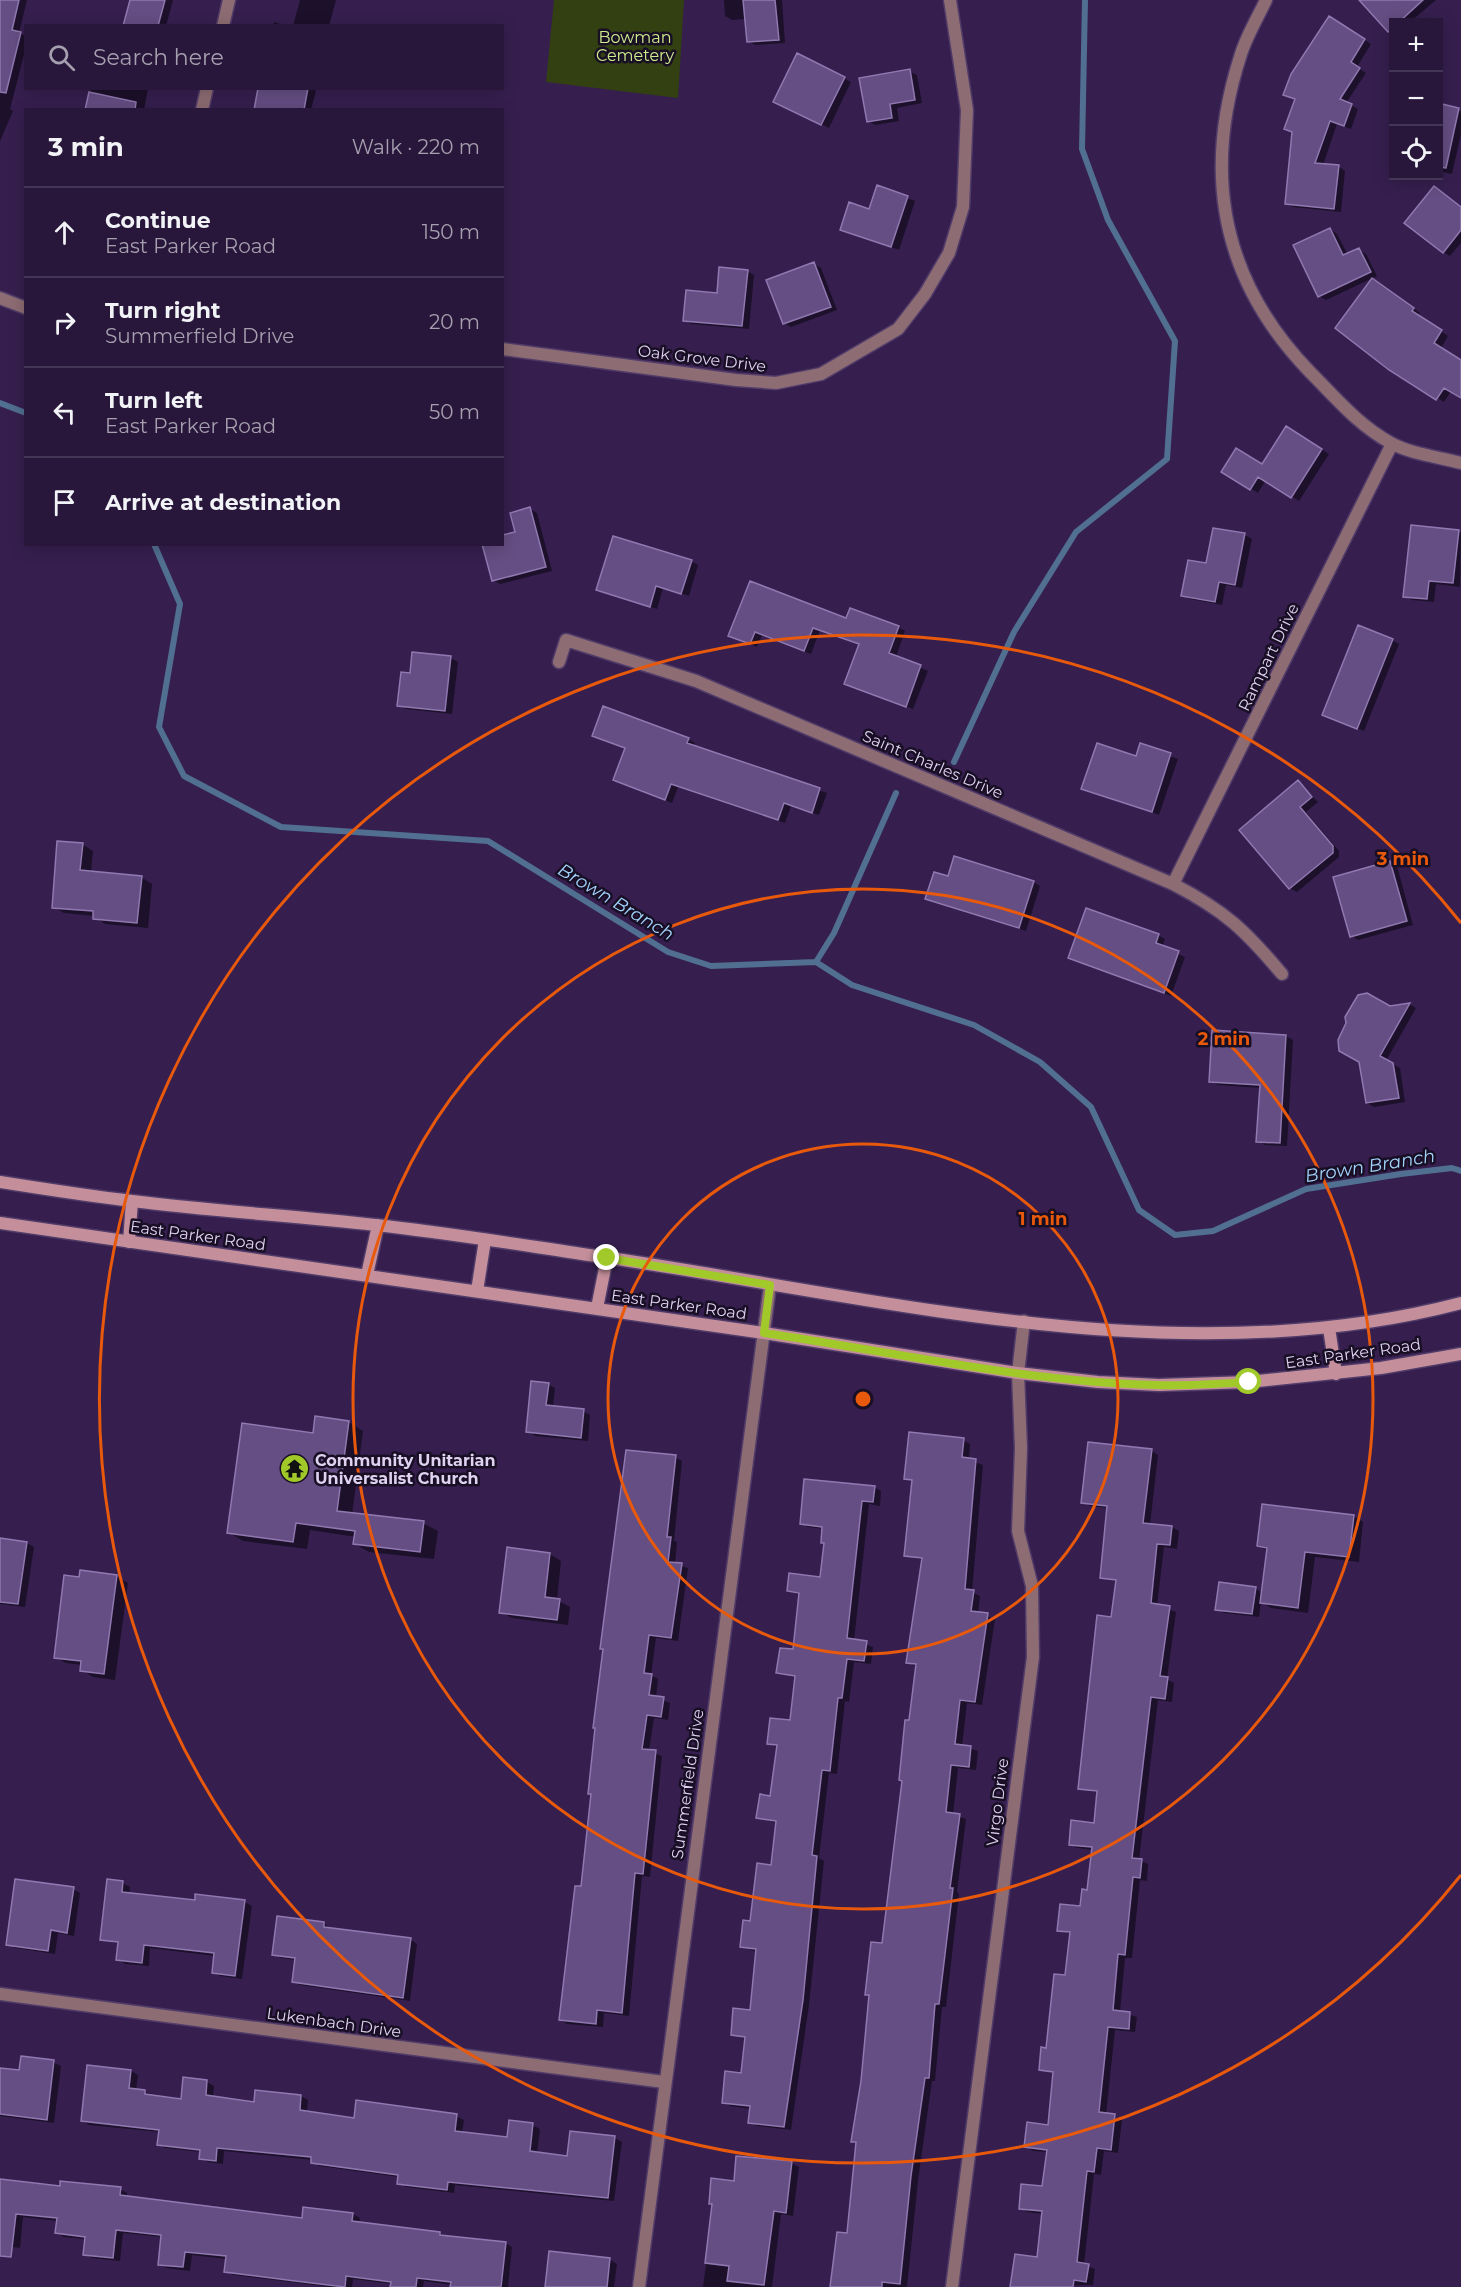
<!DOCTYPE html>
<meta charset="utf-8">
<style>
body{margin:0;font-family:Montserrat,sans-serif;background:#342446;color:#f1f3f6}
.controls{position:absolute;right:18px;top:18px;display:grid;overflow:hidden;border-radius:0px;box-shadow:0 3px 15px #0003}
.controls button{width:54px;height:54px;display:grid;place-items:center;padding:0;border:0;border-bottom:2px solid #443655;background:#28173b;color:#f1f3f6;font:30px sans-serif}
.stop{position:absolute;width:18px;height:18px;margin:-14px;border:4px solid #a1c92a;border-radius:50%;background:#fff}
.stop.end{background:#a1c92a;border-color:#fff;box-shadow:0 2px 6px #0008}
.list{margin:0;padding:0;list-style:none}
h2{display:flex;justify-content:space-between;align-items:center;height:78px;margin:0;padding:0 24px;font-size:26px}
h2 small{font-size:20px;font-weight:400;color:#a59faf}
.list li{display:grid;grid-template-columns:39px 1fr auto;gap:18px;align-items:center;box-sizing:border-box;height:90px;padding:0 24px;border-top:2px solid #443655}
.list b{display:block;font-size:22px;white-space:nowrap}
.list p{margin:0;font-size:20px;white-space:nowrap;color:#a59faf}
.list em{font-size:20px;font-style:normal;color:#a59faf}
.icon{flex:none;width:33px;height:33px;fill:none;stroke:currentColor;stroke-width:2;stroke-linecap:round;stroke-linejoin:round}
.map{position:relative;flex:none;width:1461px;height:2287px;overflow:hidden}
.search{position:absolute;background:#28173b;box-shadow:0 3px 15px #0003;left:24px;top:24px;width:480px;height:66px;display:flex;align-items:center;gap:15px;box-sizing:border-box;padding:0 21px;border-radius:0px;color:#a59faf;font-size:22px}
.panel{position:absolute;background:#28173b;box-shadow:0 3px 15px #0003;left:24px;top:108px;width:480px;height:438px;border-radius:0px}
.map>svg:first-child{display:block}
</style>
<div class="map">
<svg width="1461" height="2287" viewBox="0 0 1461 2287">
<rect width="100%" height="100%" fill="#361f4f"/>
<!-- green -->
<path fill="#334011" d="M554,0H684L678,98L546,82Z"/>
<!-- shadow -->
<path fill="#0007" d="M0,0H27L19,33L26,36V47L10,109L13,111L0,141Z
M132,0H173L166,26H125Z
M300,0H336L329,26H293Z
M724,0H782L785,43L755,45L748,41L746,19L732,20L725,16Z
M1361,0H1436L1410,22H1394V33Z
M274,22L287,26H273Z
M1336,22L1371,44L1357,67L1366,73L1346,103L1358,109L1351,129L1337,124L1323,165L1338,166L1345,171L1341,212L1293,207L1286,203Z
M909,71L917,75L922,103L897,108L899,121L875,125L868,121Z
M844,78L851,82L829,128L782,105Z
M91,88H148L144,110H87Z
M260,88H312L316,91L311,110H255Z
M1438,105L1461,111V134L1452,174L1438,171Z
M878,187L915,201L899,250L841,229L870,211Z
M1461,208V243L1450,256L1443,252Z
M1330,229L1337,234L1348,255L1359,250L1366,254L1377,276L1326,300L1319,296Z
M814,264L821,268L837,310L791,327L784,323Z
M747,271L754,275L749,329L691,324L684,320Z
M1380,284L1420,313L1418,316L1448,336L1441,348L1461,361V396L1451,391L1444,402L1389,368Z
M1287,428L1329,454L1299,501L1266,480L1258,493L1223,471L1263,466Z
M530,509L537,513L552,571L500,584L493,580L502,544L517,533Z
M1459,531L1461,533L1460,587L1436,584L1434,602L1412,600L1405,596Z
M1245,535L1252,539L1242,588L1226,585L1222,605L1190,599L1183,595L1208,565Z
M691,561L698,565L689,596L663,588L657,609L598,589Z
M751,583L847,620L898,627L905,631L896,657L928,671L913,709L853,687L861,645L820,630L811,654L762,635L757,647L730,636Z
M1392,640L1399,644L1364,731L1331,718Z
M451,658L458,662L452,714L406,709L399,705L411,674Z
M688,739L695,743L694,747L827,793L819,815L791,806L785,823L678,787L672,803L615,780Z
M1141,745L1178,759L1159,815L1083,789L1137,758Z
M1298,782L1318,802L1306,812L1339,851V857L1297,892L1290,888L1241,830Z
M82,844L93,851L91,873L141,877L152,884L148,928L105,924L94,916L64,913L53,907Z
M1390,862L1397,866L1413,925L1358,940L1351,936Z
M949,878L1033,882L1040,886L1026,931L927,898Z
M1158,935L1165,939L1162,947L1185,957L1171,996L1069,957Z
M1409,1004L1416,1008L1386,1061L1400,1068L1405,1102L1374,1107L1367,1103L1360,1061L1390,1007Z
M1286,1036L1293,1040L1287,1146L1265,1145L1258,1141L1261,1088L1218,1085L1210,1081Z
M548,1384L555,1388L553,1407L583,1411L590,1415L588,1441L535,1436L528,1431Z
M316,1418L349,1422L363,1431L352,1515L423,1523L438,1531L434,1559L369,1552L355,1544L356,1537L310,1530L307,1549L243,1541L228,1532L314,1434Z
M963,1440L970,1444L969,1460L983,1465L972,1592L980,1596L978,1614L995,1619L982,1705L967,1703L962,1746L978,1751L976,1770L958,1768L953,1815L966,1819L957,1892L959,1894L946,2007H942L935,2081H932L918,2181L907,2287H831L848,2235L858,2144L852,2141L862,2081L870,1996L866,1994L883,1945L917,1667L908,1662L923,1560L905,1555L913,1482L906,1478Z
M1151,1450L1158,1455L1150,1525L1172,1527L1179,1531L1177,1549L1164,1547L1157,1606L1176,1612L1167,1679L1174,1683L1172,1702L1158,1700L1139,1860L1148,1864L1147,1881L1140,1880L1132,1958H1125L1120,2012L1137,2017L1135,2032L1115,2030L1106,2115L1122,2120L1118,2153L1104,2151L1101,2175L1094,2174L1084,2265L1095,2269L1093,2285L1013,2287L1038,2259L1043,2214L1027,2212L1020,2208L1044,2188L1048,2152L1033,2151L1026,2147L1049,2126L1054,2074L1041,2069L1066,1977L1071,1934L1059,1930L1082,1907L1089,1891L1093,1850L1077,1848L1070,1844L1095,1824L1098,1793L1080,1788L1117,1582L1101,1577L1109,1508L1090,1506L1083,1502Z
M675,1457L682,1461L674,1541L677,1542L675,1564L688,1568L678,1641L656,1638L651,1675L658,1679L656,1698L670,1703L668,1720L654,1718L649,1751L662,1756L650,1877L642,1876L629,2016L604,2013L603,2027L567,2024L560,2020L582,1888L592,1795L589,1793Z
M874,1487L881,1491L880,1506L869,1504L854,1641L873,1647L871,1664L854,1662L849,1702L845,1701L837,1774L829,1773L819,1858L824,1861L809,2005L791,2130L757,2126L750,2122L751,2109L730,2106L723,2102L742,2075L746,2039L732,2034L751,2012L757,1952L742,1947L772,1866L777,1823L758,1818L772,1797L778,1748L769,1743L791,1721L797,1678L778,1673L794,1651L800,1595L789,1591L822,1579L825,1544L822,1542L824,1529L808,1527L801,1523Z
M1354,1516L1363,1522L1359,1562L1315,1557L1308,1613L1271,1608L1261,1602L1259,1617L1224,1613L1217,1609L1255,1588L1262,1593L1268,1551L1258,1546Z
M0,1540L27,1543L34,1547L25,1607L0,1604Z
M508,1549L550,1554L561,1561L557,1600L570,1607L568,1625L512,1618L501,1612Z
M116,1576L128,1583L115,1680L93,1677L82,1670V1665L66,1663L55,1657L81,1579Z
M123,1883L130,1887L129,1894L196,1902H245L252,1906L242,1979L220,1976L213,1972L215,1956L150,1948L149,1966L125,1964L118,1959L119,1944L102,1939Z
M73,1889L80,1893L74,1936L58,1933L55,1954L15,1948L8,1944Z
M324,1923L331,1929L410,1939L417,1944L410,2001L300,1985L293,1981L296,1960L281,1958L274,1954Z
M53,2062L61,2066L54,2123L0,2116V2069L20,2072Z
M88,2066L131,2071L138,2075L136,2090L182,2101L185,2079L207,2082L214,2086L213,2098L256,2103L301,2096L308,2100L307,2112L355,2119L456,2116L464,2120L462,2133L508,2139L532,2125L540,2129L537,2154L568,2158L615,2138L622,2142L614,2201L455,2185L454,2193L406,2187L399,2183V2177L319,2166L313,2160L224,2151L223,2164L208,2162L201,2158V2152L165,2148L158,2144L160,2132L89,2125L82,2121Z
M792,2163L799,2167L793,2216L781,2214L772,2287H703L714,2205L710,2203L735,2182Z
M0,2180L61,2187L120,2189L127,2193V2197L303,2220L353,2214L360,2218L359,2223L505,2243L512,2247L508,2287H452V2285L424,2281L423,2287H391L392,2284L353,2279L352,2287H330L233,2275L226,2271L227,2259L192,2255L190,2271L166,2268L159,2264L162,2237L123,2233L120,2261L92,2258L85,2254L86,2239L64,2237L57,2233L58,2221L23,2217L20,2248L0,2245Z
M609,2259L617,2264L614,2287H546Z"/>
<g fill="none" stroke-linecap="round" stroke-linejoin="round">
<!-- stream -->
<path stroke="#516f90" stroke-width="6" d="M0,403L26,413
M154,544L180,604L159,727L184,776L281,827L488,841L668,952L711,966L816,962L852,985L974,1025L1040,1062L1091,1107L1139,1210L1175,1235L1213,1231L1306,1189L1401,1174L1452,1168L1461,1171
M954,762L1014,632L1076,532L1167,459L1175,341L1108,220L1082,149L1085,0
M816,962L834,933L896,793"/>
</g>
<!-- building -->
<path fill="#654e83" stroke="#9078b0" stroke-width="1.5" d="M0,0H19L12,30L21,32L6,93L0,92Z
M130,0H165L158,26H123Z
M743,0H775L779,40L747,42Z
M1359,0H1423L1399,22H1394V27L1388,32Z
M1329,16L1365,39L1351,62L1360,68L1340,99L1352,104L1344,126L1330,121L1315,163L1339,165L1334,209L1285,204L1292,132L1284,129L1295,99L1283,95L1291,74Z
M797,53L845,77L821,125L773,102Z
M910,69L915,100L890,104L892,118L867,122L859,78Z
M258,88H308L304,110H254Z
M89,92L136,102L135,110H85Z
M1438,103L1459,108L1446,168L1438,167Z
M877,185L908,196L891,247L840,230L849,202L869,209Z
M1434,186L1461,207V230L1443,253L1404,223Z
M1330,228L1343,255L1359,248L1371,272L1318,297L1293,245Z
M814,262L831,307L783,324L766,280Z
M719,267L748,270L742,326L683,321L686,290L717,293Z
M1372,278L1414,308L1412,311L1442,330L1434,343L1461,360V398L1444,388L1436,400L1389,370L1335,328Z
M1286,426L1322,449L1291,498L1258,477L1250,490L1221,472L1236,448L1262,464Z
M530,507L546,567L492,581L482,544H502V535L515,532L510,513Z
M1411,525L1459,530L1453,583L1429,581L1427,599L1403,597Z
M1213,528L1245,533L1235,585L1219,582L1215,602L1181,596L1188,560L1206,563Z
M613,536L692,560L681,594L656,586L650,607L596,590Z
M750,581L846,618L850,608L899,626L889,653L921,665L906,707L844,684L859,644L813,628L804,651L755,632L750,644L728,636Z
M1358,625L1393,639L1357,729L1322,715Z
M412,652L451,656L445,711L397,706L401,672L410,673Z
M603,706L689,738L687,743L820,788L812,813L784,803L778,820L671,784L665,800L613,780L625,748L592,736Z
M1097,743L1136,756L1140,743L1171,753L1152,812L1081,789Z
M1298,780L1312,797L1300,807L1333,846V853L1289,889L1239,830Z
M57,841L83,843L80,870L142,876L137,923L93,919V911L52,908Z
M954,856L1034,881L1019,928L925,899L934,872L948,876Z
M1390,861L1407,921L1350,937L1333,877Z
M1086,908L1159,934L1156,943L1179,951L1164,993L1068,958Z
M1367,993L1390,1006L1410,1003L1380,1056L1393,1063L1399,1098L1366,1103L1359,1062L1339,1051L1338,1040L1346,1023L1345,1017L1358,995Z
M1212,1030L1286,1035L1280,1143L1256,1142L1260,1085L1209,1082Z
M531,1381L549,1383L546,1405L584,1409L581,1438L526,1432Z
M315,1416L349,1421L337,1511L424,1521L420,1552L353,1544L355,1531L296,1523L293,1542L227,1533L242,1423L313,1433Z
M909,1432L964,1438L962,1457L976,1459L965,1589L974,1590L971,1611L988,1613L975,1702L960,1700L955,1744L971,1746L969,1767L951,1765L946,1812L960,1814L950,1888H953L939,2004H935L929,2078H925L911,2176L900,2284L882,2282V2287H830L837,2232L847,2233L856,2142H851L861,2081L869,1995H865L871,1942L882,1943L902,1781L899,1780L905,1720H909L916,1664L906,1663L922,1558L904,1556L912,1480L904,1479Z
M1088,1442L1152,1449L1143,1523L1172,1526L1170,1545L1157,1544L1151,1603L1170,1606L1160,1676L1168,1677L1165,1699L1151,1697L1132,1858L1142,1859L1140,1878L1133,1877L1125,1955L1118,1954L1113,2010L1130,2012L1129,2029L1108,2027L1099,2112L1115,2114L1111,2150L1097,2148L1094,2172L1087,2171L1077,2262L1089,2264L1086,2282L1074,2280L1073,2287H1010L1015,2254L1037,2257L1042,2211L1019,2209L1021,2184L1042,2186L1047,2150L1024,2147L1027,2122L1048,2125L1053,2072L1039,2070L1041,2047L1046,2048L1054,1974L1065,1975L1070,1932L1057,1931L1060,1904L1080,1906L1082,1889L1087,1890L1092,1847L1069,1845L1071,1820L1094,1823L1097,1791L1078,1789L1097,1615L1111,1617L1116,1580L1100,1578L1107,1506L1081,1503Z
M626,1450L676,1455L667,1537H671L668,1562L682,1563L671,1638L649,1635L644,1673L652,1674L649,1695L664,1697L661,1717L647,1715L642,1749L656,1750L643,1874L635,1873L622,2013L597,2010L596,2024L559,2020L575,1886H581L591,1794H588L595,1728H593L603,1649H600Z
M804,1479L875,1486L873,1502L862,1501L847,1638L867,1641L864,1661L847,1659L842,1698H838L830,1771L822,1770L812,1855L817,1856L803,2000L784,2127L748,2123L750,2106L722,2103L725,2071L741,2073L745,2037L731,2035L733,2008L750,2010L756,1949L740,1947L743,1920L750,1921L757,1863L771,1865L776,1821L756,1818L760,1794L770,1796L777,1745L767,1744L770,1718L790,1720L795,1676L776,1673L780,1648L793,1649L799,1593L787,1591L789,1573L820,1577L824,1543H821L822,1527L800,1524Z
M1262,1504L1354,1515L1349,1557L1305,1552L1298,1608L1260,1603L1267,1548L1257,1546Z
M0,1538L27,1542L18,1604L0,1602Z
M507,1547L550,1553L545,1597L560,1599L557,1620L499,1613Z
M80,1570L117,1575L104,1674L80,1671L81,1661L54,1658L64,1575L79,1577Z
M1219,1582L1256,1587L1252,1614L1215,1610Z
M15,1879L74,1887L67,1933L51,1930L48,1951L6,1945Z
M107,1879L123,1881L122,1892L195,1900V1894L245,1900L235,1976L212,1973L214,1953L144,1945L142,1963L116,1960L118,1942L100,1940Z
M277,1916L324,1922V1927L411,1938L403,1998L292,1982L295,1958L272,1955Z
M21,2056L54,2060L47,2120L0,2114V2068L19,2070Z
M87,2065L131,2070L129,2088L145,2090V2094L181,2099L183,2077L207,2080L206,2095L254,2102L255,2090L301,2095L300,2110L354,2118L356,2100L457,2114L455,2131L507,2137L509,2120L533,2123L530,2151L567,2156L570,2131L615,2136L608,2198L448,2182L447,2190L397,2184L398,2175L311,2163V2157L217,2148L216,2161L199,2159L200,2150L157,2145L159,2130L81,2121Z
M736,2156L792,2161L786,2213L774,2211L764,2285L727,2281L729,2266L705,2263L712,2204H709L711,2178L734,2181Z
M0,2179L60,2186V2181L121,2187L120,2195L302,2218L303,2207L353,2213L352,2221L440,2232V2235L506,2242L501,2287H450L451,2282L417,2278L416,2287H390L391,2282L346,2276L345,2287L295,2281L224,2272L226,2256L185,2252L183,2267L158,2265L161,2235L116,2230L113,2258L83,2255L85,2237L55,2233L57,2218L16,2214L11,2257L0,2256Z
M549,2251L610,2258L607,2287H545Z"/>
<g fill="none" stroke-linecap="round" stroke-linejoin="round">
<defs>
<path id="street" d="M1266,0C1258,17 1247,35 1241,54C1202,173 1221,280 1310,372C1336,398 1358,425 1391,443C1411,454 1439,457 1461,463
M223,26L229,0
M202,110L207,88
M0,298L26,308
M502,349L736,380L776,383L821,374L898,329L925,294L949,253L963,207L967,110L950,0
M559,662L566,640L696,681L1173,884C1225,911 1245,930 1282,974
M1173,884L1392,444
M0,1994L664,2082
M639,2287L770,1285
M952,2287L1033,1657L1032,1586L1018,1531L1021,1448L1018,1373L1024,1321"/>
<path id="secondary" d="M0,1182C44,1189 88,1196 132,1201C213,1211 294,1216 375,1225C451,1233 527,1246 603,1257C883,1298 1180,1377 1461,1303
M0,1223L764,1333L1018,1373L1098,1382L1159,1385L1249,1382L1381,1368L1461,1354
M129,1242L132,1201
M367,1275L378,1225
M477,1291L485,1240
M597,1308L607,1258
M1329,1328L1336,1374"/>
</defs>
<!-- street casing -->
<use href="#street" stroke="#513c69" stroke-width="15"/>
<!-- secondary casing -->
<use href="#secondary" stroke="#513c69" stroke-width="15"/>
<!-- street -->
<use href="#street" stroke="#8d6c73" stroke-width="12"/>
<!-- secondary -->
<use href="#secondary" stroke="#c48f9b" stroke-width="12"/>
</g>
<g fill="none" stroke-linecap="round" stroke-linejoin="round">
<!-- route -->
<path stroke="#a1c92a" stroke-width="8" d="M607,1258L770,1285L764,1333C894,1352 1026,1382 1157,1385C1188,1386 1218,1384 1249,1382"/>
</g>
<!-- distance rings -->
<g fill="none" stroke="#e8590c" stroke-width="3">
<circle cx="863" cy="1399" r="255"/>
<circle cx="863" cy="1399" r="510"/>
<path d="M1461 1875A764 764 0 1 1 1461 923"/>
</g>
<!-- icons -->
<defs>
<symbol id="temple-disc" viewBox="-11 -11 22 22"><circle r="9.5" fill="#a1c92a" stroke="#190f25"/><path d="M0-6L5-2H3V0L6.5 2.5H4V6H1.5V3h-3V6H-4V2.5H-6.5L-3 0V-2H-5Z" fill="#111"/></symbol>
</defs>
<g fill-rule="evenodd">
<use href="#temple-disc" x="278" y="1452" width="33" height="33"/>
</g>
<g text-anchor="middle" stroke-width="5" stroke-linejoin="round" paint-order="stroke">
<!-- park labels -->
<g font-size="16" fill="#ceed8e" stroke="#190f25">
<text x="635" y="43">Bowman<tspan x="635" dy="18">Cemetery</tspan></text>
</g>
<!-- street labels -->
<g font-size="16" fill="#ded2f1" stroke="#190f25">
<text transform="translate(702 358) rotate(7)" y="6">Oak Grove Drive</text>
<text transform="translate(1268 657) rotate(-64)" y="6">Rampart Drive</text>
<text transform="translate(933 764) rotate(23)" y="6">Saint Charles Drive</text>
<text transform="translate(198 1235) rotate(8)" y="6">East Parker Road</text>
<text transform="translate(679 1304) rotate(8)" y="6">East Parker Road</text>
<text transform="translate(1353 1353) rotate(-8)" y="6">East Parker Road</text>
<text transform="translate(687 1784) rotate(-82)" y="6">Summerfield Drive</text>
<text transform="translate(997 1802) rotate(-83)" y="6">Virgo Drive</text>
<text transform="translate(334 2022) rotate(8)" y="6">Lukenbach Drive</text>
</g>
<!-- poi labels -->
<g font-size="16" font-weight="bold" fill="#ded2f1" stroke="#190f25" text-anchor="start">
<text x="315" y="1466">Community Unitarian<tspan x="315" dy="18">Universalist Church</tspan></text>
</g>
<!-- water labels -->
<g font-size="18" font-style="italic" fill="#a2d3fb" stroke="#190f25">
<text transform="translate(616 902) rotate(31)" y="6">Brown Branch</text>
<text transform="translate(1370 1166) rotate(-9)" y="6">Brown Branch</text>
</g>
</g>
<circle cx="863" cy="1399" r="9" fill="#e8590c" stroke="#190f25" stroke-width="3"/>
<g font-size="18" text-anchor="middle" font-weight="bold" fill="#e8590c" stroke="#190f25" stroke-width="5" stroke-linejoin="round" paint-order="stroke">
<text x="1403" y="865">3 min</text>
<text x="1224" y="1045">2 min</text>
<text x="1043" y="1225">1 min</text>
</g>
</svg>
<div class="controls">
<button>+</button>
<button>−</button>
<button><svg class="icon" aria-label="locate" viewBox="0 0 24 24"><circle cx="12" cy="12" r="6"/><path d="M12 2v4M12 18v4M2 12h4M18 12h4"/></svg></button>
</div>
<div class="stop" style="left:1249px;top:1382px"></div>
<div class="stop end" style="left:607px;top:1258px"></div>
<div class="search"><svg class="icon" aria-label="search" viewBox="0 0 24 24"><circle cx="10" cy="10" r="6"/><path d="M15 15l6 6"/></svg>Search here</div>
<section class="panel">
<h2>3 min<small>Walk · 220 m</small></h2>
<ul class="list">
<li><svg class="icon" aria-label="ahead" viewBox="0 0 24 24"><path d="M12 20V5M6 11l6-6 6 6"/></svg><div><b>Continue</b><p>East Parker Road</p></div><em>150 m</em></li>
<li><svg class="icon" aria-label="right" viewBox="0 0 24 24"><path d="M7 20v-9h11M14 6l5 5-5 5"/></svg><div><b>Turn right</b><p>Summerfield Drive</p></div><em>20 m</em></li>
<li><svg class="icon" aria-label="left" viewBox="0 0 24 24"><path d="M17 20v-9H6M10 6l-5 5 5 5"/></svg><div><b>Turn left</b><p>East Parker Road</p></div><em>50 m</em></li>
<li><svg class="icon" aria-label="arrive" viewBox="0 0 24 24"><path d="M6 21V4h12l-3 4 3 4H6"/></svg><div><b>Arrive at destination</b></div></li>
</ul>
</section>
</div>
